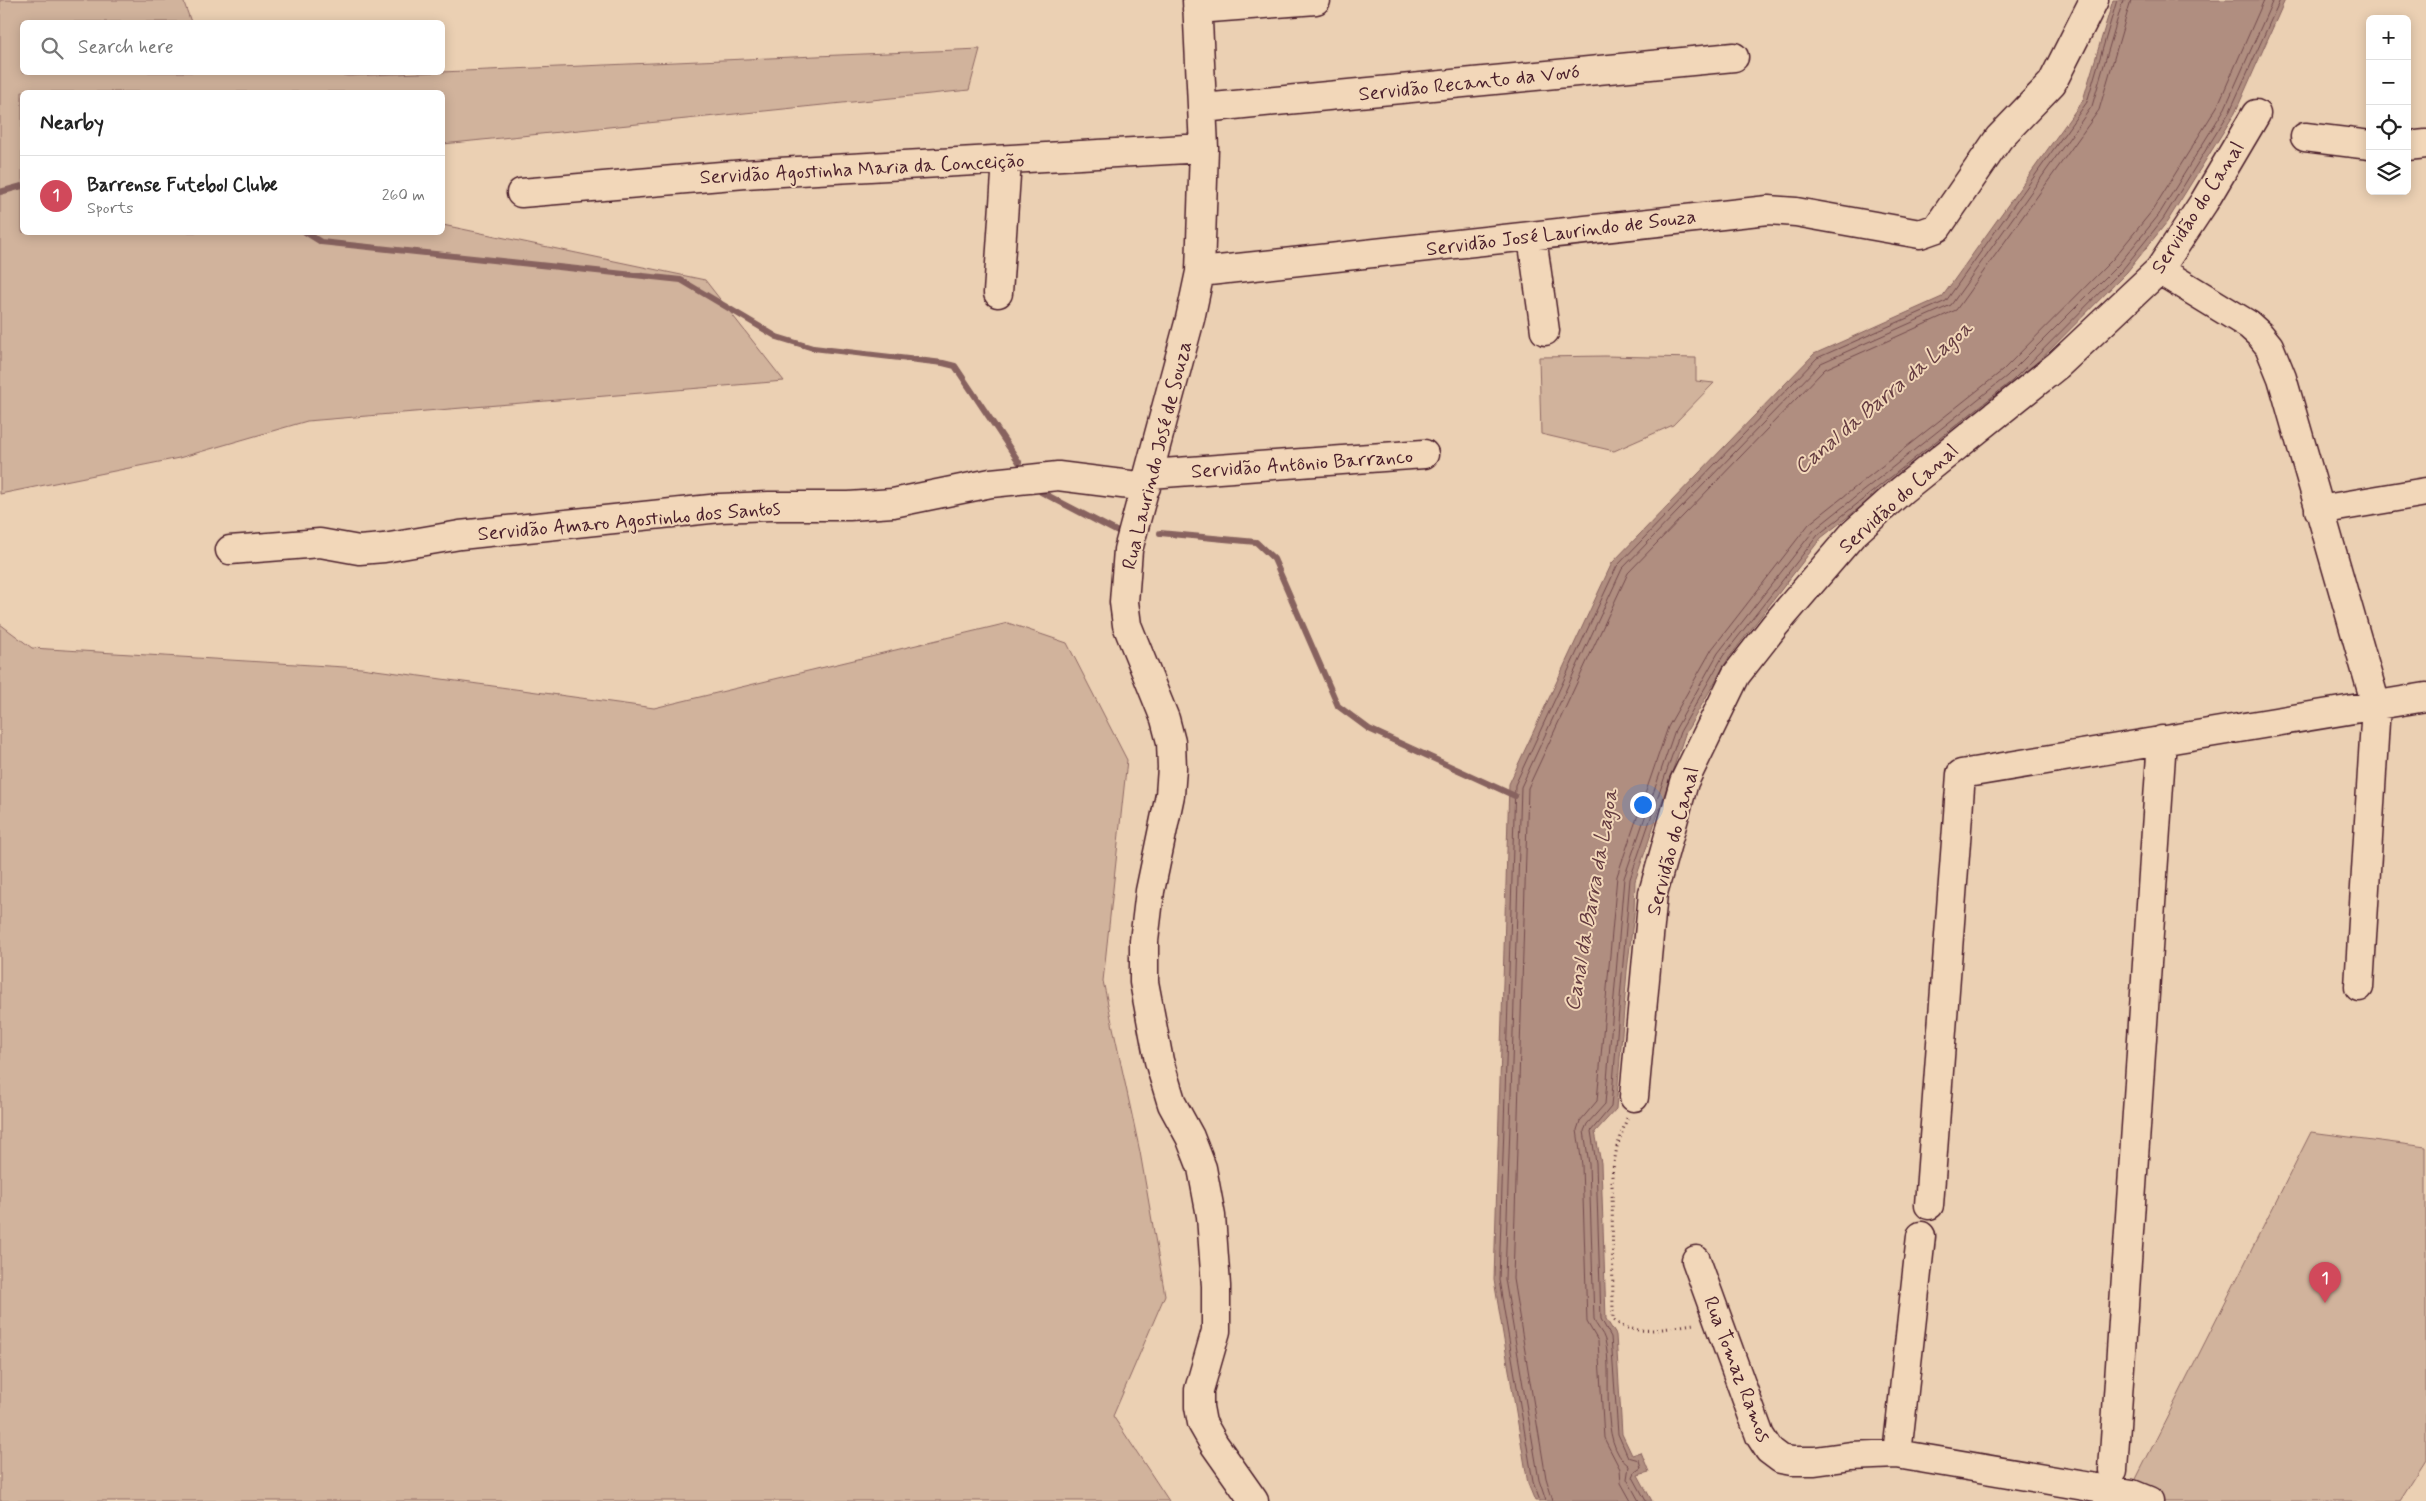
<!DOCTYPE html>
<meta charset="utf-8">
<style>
body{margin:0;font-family:Mynerve,sans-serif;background:#f2f2f2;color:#222}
.controls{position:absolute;right:15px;top:15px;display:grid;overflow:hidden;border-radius:8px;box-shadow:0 2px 12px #0003}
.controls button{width:45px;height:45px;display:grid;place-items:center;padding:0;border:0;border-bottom:1px solid #e0e0e0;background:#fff;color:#222;font:25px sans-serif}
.you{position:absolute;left:1642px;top:804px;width:18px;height:18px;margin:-12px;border:4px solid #fff;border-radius:50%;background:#1a73e8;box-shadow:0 0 0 8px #1a73e833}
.badge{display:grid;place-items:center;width:32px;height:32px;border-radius:50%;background:#d1495b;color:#fff;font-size:16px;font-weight:700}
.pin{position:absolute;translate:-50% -41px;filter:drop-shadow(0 1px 2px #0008)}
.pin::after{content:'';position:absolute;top:26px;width:18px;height:15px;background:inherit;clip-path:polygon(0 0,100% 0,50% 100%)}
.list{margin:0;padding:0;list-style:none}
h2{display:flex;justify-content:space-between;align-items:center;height:65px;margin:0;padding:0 20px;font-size:21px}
h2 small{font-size:16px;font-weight:400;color:#767676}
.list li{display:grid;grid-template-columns:32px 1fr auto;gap:15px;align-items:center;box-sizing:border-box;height:80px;padding:0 20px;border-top:1px solid #e0e0e0}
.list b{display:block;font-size:19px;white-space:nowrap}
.list p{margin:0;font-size:16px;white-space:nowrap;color:#767676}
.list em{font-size:16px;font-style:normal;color:#767676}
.icon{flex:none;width:28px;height:28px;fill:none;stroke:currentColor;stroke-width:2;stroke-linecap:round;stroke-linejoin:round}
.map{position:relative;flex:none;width:2426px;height:1501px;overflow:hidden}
.search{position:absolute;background:#fff;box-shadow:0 2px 12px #0003;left:20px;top:20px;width:425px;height:55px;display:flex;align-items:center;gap:12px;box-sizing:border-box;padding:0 18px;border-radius:8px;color:#767676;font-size:19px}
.panel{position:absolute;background:#fff;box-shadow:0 2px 12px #0003;left:20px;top:90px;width:425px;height:145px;border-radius:8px}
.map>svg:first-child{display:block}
</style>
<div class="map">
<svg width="2426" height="1501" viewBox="0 0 2426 1501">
<rect width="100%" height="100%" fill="#ebd0b3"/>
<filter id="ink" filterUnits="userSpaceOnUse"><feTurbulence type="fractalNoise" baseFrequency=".02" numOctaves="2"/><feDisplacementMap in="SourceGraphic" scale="10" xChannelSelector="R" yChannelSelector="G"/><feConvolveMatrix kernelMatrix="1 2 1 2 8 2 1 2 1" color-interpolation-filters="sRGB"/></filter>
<g filter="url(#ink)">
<!-- green -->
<path fill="#d1b39c" stroke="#8e6964" d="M0,0H183L191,22H22V72H321L348,76L980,49L969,90L443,144L442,92H22V232H442L443,225L705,280L784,381L307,421L179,458L0,494Z
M1605,356L1696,358V381L1714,383L1673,425L1614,451L1541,434L1539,357Z
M1008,623L1067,643L1127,760L1103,981L1140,1152L1165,1295L1113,1416L1169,1501H0V624L32,648L361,668L654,708Z
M2311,1132L2426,1147V1460L2400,1501H2160L2133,1485Z"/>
<!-- water -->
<path fill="#b08e80" stroke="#87625e" d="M2113,0H2285L2235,113L2167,222L2127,272L2015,385L1821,538L1728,659L1685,734L1635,881L1634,913L1627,971L1616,1109L1595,1132L1601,1163L1606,1319L1616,1335L1622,1434L1632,1455L1641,1452L1649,1472L1638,1475L1652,1501H1535L1528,1484L1494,1280L1509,784L1612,563L1814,354L1942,297L2083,100Z"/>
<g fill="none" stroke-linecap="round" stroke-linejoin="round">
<!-- shore -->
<path stroke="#734b4d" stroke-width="1" d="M1540,1501L1533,1482L1499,1280L1515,785L1617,566L1817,358L1946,301L2087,102L2117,0
M1546,1501L1539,1480L1505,1279L1521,787L1622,569L1821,363L1951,305L2092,106L2123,0
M1553,1501L1546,1478L1513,1279L1528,788L1628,573L1825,369L1956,310L2099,110L2131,0
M1631,1501L1621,1483L1620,1469L1604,1438L1598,1341L1587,1322L1582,1165L1577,1130L1580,1121L1597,1101L1617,876L1668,727L1712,649L1809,524L2002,371L2113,259L2152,211L2218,105L2264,0
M1639,1501L1627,1479L1629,1466C1597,1443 1614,1374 1605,1340C1603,1332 1596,1327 1594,1319L1589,1164L1584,1131L1587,1124L1605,1104L1624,878L1675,730L1718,653L1814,530L2007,376L2119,264L2158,216L2225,108L2273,0
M1646,1501L1633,1477L1635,1472L1641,1468L1639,1460L1628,1457L1618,1434L1611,1337L1601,1319L1596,1163L1591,1131L1611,1107L1630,879L1680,732L1723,656L1818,535L2012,381L2123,269L2163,219L2230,111L2280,0"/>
<!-- stream -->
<path stroke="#87625e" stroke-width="6" d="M0,192L22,186
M305,232L321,242L681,280L777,337L813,348L943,363L955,366L1019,462
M1041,492L1116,531
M1160,533L1256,542L1274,559L1338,706L1369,729L1515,796"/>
<defs>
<path id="minor" d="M1197,0L1204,148L1200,272L1190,319L1128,550L1124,602L1127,625L1165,719L1171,742L1172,768L1170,795L1150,891L1144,941V982L1159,1061L1172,1104L1190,1137L1202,1168L1211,1216L1216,1286V1331L1199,1390V1407L1202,1423L1214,1444L1254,1501
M1197,9L1316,0
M1203,108L1734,57
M2305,137L2370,145
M2407,146L2426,144
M521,193L745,174L1204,148
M1532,237L1545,331
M2159,270L2249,325L2260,335L2269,346L2282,378L2376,705L2359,987
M1200,272L1768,210L1796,212L1920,234L1937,228L1999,138L2052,83L2094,0
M998,293L1007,160
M1150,474L1424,454
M2319,510L2426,492
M230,550L320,543L359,550L384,548L460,535L720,508L769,506H849L893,503L991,483L1058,476L1146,487
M1634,1097L1653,893L1684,782L1736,675L1775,625L1853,534L1902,490L2058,365L2159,270L2204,202L2256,114
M1929,1205L1961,774L2426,697
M1696,1260L1760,1436L1769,1450L1781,1459L1792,1461H1815L1851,1456L1897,1454L2132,1494L2149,1501
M1897,1454L1921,1236
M2113,1470L2162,740"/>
</defs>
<!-- minor casing -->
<use href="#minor" stroke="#4a1f2b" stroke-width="31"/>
<!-- path -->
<path stroke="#4a1f2b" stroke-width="3" stroke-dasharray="1 4" stroke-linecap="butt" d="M1627,1118L1617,1147L1612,1174L1613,1319C1633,1339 1668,1327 1694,1324"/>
<!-- minor -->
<use href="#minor" stroke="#f2d7b9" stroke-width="28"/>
</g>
</g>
<g text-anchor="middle" stroke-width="4" stroke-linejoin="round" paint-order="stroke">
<!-- street labels -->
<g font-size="20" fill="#4a1f2b" stroke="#f2d7b9">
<text transform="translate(1469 82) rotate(-6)" y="7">Servidão Recanto da Vovó</text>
<text transform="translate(862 168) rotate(-3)" y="7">Servidão Agostinha Maria da Conceição</text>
<text transform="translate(2197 207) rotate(-57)" y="7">Servidão do Canal</text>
<text transform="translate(1561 232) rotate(-7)" y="7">Servidão José Laurindo de Souza</text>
<text transform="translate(1156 455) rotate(-76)" y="7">Rua Laurindo José de Souza</text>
<text transform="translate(1302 463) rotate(-4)" y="7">Servidão Antônio Barranco</text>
<text transform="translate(1898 498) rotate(-42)" y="7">Servidão do Canal</text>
<text transform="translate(629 520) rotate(-5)" y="7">Servidão Amaro Agostinho dos Santos</text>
<text transform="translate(1672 841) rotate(-75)" y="7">Servidão do Canal</text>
<text transform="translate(1738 1369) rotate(69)" y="7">Rua Tomaz Ramos</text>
</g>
<!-- water labels -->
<g font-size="21" font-style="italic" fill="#643b40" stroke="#f2d7b9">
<text transform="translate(1883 397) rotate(-40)" y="7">Canal da Barra da Lagoa</text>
<text transform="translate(1591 900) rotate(-80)" y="7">Canal da Barra da Lagoa</text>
</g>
</g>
</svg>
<div class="controls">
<button>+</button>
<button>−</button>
<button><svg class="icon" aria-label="locate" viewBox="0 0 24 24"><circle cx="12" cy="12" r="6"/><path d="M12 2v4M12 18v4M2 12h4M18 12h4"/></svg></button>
<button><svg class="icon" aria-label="layers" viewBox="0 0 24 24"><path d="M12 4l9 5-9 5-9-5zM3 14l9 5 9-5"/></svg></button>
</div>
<div class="you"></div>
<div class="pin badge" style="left:2325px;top:1303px">1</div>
<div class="search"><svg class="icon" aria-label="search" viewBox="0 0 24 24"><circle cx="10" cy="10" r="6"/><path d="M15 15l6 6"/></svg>Search here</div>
<section class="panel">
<h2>Nearby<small></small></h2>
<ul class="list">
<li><span class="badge">1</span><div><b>Barrense Futebol Clube</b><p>Sports</p></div><em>260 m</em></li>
</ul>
</section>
</div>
